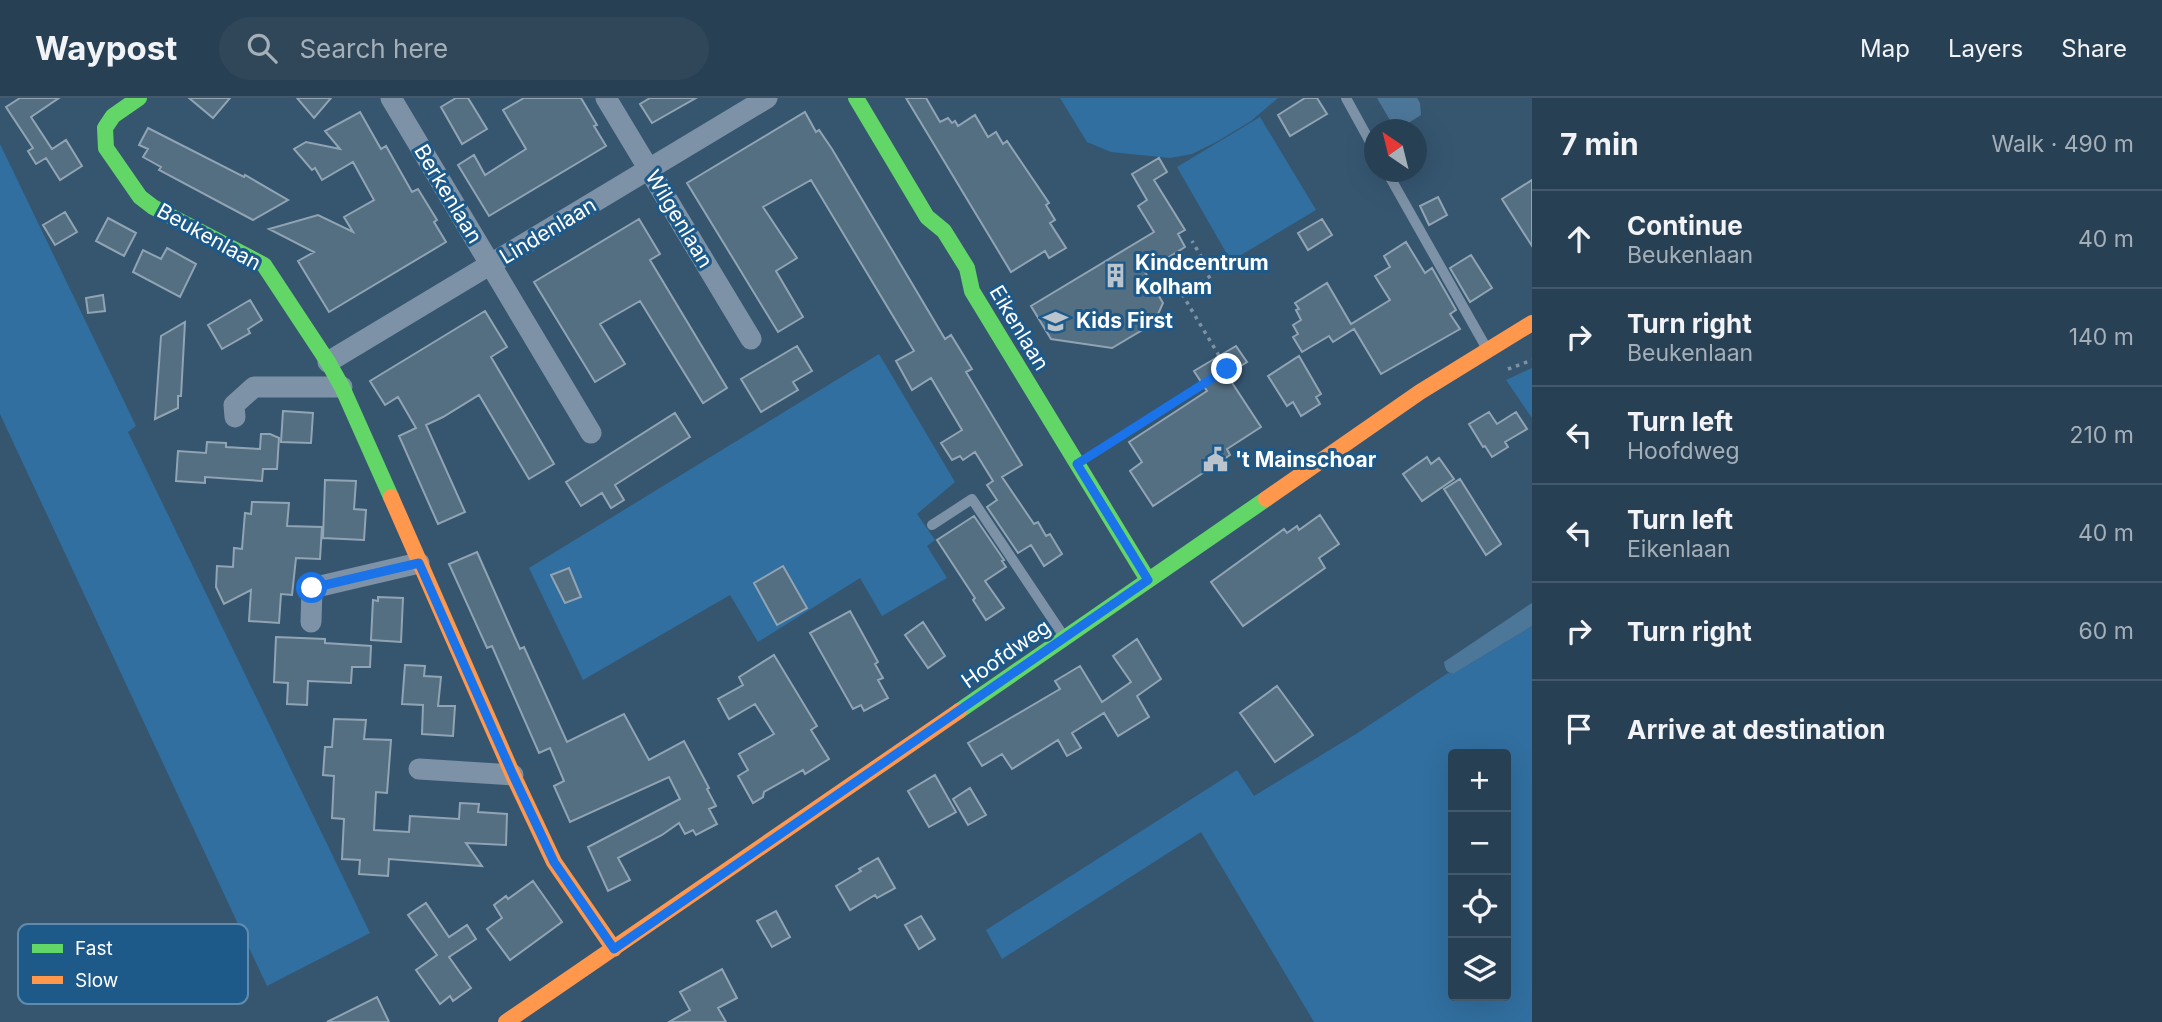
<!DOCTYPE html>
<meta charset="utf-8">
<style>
body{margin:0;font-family:Inter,sans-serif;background:#30475a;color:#f1f3f6}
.controls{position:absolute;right:21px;bottom:21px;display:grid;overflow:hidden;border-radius:7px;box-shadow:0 7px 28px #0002}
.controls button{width:63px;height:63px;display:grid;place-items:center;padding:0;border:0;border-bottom:2px solid #44596b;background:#284054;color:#f1f3f6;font:35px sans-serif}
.compass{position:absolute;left:1364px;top:21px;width:63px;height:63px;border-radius:50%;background:#284054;box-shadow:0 7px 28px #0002;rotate:325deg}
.stop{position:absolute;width:21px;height:21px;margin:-16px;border:5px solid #1a73e8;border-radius:50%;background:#fff}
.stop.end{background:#1a73e8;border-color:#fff;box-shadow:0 2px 7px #0008}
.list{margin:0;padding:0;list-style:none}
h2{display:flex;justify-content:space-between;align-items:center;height:91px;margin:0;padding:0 28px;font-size:30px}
h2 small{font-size:23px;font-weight:400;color:#a5afb8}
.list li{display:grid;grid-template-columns:46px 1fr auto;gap:21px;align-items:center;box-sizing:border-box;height:98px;padding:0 28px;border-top:2px solid #44596b}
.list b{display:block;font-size:26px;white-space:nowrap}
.list p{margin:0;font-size:23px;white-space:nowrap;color:#a5afb8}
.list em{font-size:23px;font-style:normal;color:#a5afb8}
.icon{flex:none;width:38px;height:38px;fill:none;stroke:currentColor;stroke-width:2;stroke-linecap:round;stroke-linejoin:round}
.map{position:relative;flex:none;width:1532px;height:924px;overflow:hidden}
header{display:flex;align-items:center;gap:42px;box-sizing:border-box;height:98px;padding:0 35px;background:#284054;border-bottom:2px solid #44596b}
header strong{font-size:33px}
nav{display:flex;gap:38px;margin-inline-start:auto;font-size:24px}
.search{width:490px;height:63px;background:#30475a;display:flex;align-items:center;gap:18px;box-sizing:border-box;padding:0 24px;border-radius:38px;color:#a5afb8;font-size:26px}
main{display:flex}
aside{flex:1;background:#284054}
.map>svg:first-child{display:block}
</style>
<header>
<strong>Waypost</strong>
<div class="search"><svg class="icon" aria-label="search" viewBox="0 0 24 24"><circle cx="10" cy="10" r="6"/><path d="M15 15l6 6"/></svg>Search here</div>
<nav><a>Map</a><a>Layers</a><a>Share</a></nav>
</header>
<main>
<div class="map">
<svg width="1532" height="924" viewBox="0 0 1532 924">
<rect width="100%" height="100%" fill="#365670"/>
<!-- green -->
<path fill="#316fa0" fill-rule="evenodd" d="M1060,0H1278L1251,23L1218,43L1192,56L1170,60L1111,54L1087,44Z
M1260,19L1316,112L1231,163L1177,69Z
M0,46L136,328L128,334L370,835L267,888L0,316Z
M879,256L955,384L917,416L935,442L927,448L947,480L882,518L860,480L758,544L730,497L583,582L529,470Z
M1532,270V320L1506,282Z
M1532,528V924H1314L1201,734L1002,861L986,832L1237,672L1254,698L1356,636L1448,575L1453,576ZM1453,656H1506V898H1453Z"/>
<!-- water -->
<path fill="#4d7799" d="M1377,0H1417L1420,5L1421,17L1405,27L1391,24Z
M1532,505V528L1453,576C1446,574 1445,571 1444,564Z"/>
<!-- building -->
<path fill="#546e82" stroke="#91a4b3" stroke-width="2" d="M20,0H59L31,19L52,51L66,42L82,68L60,82L46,60L36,66L28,53L33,50L6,9Z
M189,0H230L213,20Z
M297,0H331L314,20Z
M456,0H468L487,31L462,46L441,9Z
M524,0H581L597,27L594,28L606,48L489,118L458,67L474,57L485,77L526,51L503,12Z
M650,0H696L652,25L640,6Z
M906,0H926L940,24L948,20L952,25L955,23L958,28L975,17L988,39L996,34L1003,46L1007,43L1049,105L1046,107L1055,122L1050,125L1066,150L1049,160L1045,153L1011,174Z
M1305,0H1317L1327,16L1290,38L1278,17Z
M360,14L381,51L386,48L412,94L418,91L437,122L434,124L446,144L329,214L298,163L314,154L269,131L318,117L353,134L344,119L374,102L353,64L322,82L315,70L312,72L294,51L306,44L340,51L325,33Z
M805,14L816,34L819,32L832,51L945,241L951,237L972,271L966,274L1022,367L1002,379L1034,426L1038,424L1046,438L1050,436L1062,456L1044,468L1031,447L1018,455L987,409L997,402L987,387L993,383L975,354L963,362L960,358L952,362L941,345L962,332L931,280L912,292L896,263L914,253L811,82L763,109L797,160L776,173L803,219L778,234L687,85Z
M148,30L244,79L245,77L288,102L253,122L159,72L161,69L143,59L148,51L139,47Z
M1159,60L1167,74L1154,82L1185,132L1178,136L1185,149L1145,174L1163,205L1154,225L1112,250L1051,241L1031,208L1154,134L1138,108L1147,102L1132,76Z
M1532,82V148L1502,101Z
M1438,99L1447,117L1429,127L1420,108Z
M65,114L77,134L55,147L43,127Z
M108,120L136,135L124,158L96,143Z
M639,121L660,156L650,162L727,290L703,305L640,203L600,226L625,266L595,284L534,184Z
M1322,121L1332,137L1308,152L1298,135Z
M1406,144L1425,175L1432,170L1456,212L1450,216L1460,231L1381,276L1354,231L1333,244L1329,238L1302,254L1293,239L1298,236L1293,227L1301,222L1296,212L1299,211L1295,205L1327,185L1351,226L1390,202L1375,178L1390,169L1384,158Z
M167,150L196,166L180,199L133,174L143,152L161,161Z
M1471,157L1492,190L1470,204L1450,170Z
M103,197L105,213L88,215L86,200Z
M250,202L262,222L248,231L250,235L222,251L208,227Z
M485,213L507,249L491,259L554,366L529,381L479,297L443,319L426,327L465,414L438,426L399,338L416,330L398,299L385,307L370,283Z
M185,224L181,298H178V310L155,321L161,238Z
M797,248L812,273L793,284L798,292L761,314L741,281Z
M1236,248L1247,264L1227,277L1261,329L1227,351L1230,357L1153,408L1130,373L1142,364L1129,344L1207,293L1194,273Z
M1299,258L1321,296L1316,299L1320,306L1301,318L1293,304L1287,308L1268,278Z
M283,313L313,315L311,345L281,344Z
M1489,314L1497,326L1516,314L1527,331L1505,344L1508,349L1492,359L1485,348L1483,349L1469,326Z
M675,315L690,339L615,387L624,402L611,410L602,395L581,408L566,384Z
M261,336H270L279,340L277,371H263L262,383L205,379V385L176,383L178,353L206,355L207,344L226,345V349L260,351Z
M1427,359L1431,366L1439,360L1454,381L1422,403L1403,376Z
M1460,381L1501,446L1486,457L1444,391Z
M325,382L356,383L354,411L366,412L364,442L323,440Z
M252,404L289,405L287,428L322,429L320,461L296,460L292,497L281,496L279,525L249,523L251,492L224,506L216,489L217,468L233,469L234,450L242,451L245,415L251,416Z
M1320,417L1339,446L1319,460L1325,470L1243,528L1211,484L1284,431L1287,435L1297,428L1299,432Z
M974,418L1004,462L1002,463L1006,469L985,483L1004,510L986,522L973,502L975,500L937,442Z
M477,454L520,551L524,549L567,644L624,616L649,662L684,643L709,690L707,691L716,708L709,711L717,726L696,737L693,732L685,736L679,725L662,737L618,760L630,782L608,793L588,749L680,701L669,679L570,724L554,688L564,683L550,650L539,655L492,548L487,550L449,466Z
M783,468L807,510L777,527L754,485Z
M569,470L581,499L565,505L551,477Z
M378,499L403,500L401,544L371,542L373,502L378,503Z
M850,513L878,564L875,566L883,580L878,582L888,600L864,613L861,607L853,611L810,535Z
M923,524L945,558L928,570L905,537Z
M276,539L325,541V545L371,548L370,569H352L351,585L308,583L307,607L287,606L288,585L274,584Z
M1137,541L1161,581L1137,598L1149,619L1118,638L1104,615L1072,635L1081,650L1067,658L1058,642L1012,671L1002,656L982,668L968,645L1060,591L1055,583L1080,568L1102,604L1131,584L1113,558Z
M774,557L817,628L811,632L829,661L805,676L803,672L764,694L763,699L753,705L738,678L748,672L739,656L774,636L755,606L729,621L718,601L743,587L739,579Z
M405,567L425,568L424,578L441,579L438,608H455L453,638L422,636L423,607L402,606Z
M1277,588L1313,637L1275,664L1240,615Z
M334,621L366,622L364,641L391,642L387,695L376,694L374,732L409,734L410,718L459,721L460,705L479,706L478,714L507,716L506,747L466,745L482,768L389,761L388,778L359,776L360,762L342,761L344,721L332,720L334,678L323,677L325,649H332Z
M935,677L956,714L929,729L908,693Z
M970,690L986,717L968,727L953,701Z
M878,760L895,790L877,800L875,797L850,812L836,788L861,773L859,771Z
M533,783L562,824L510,862L487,831L502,820L494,807L506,798L508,801Z
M426,805L449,839L467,827L476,841L449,859L471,890L453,903L450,898L440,906L416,872L437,857L408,817Z
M776,813L790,839L772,849L757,823Z
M921,818L935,841L919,851L905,827Z
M722,871L737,900L718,910L726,924H669L690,912L680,894Z
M377,899L389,924H327Z"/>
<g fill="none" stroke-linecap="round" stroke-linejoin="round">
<!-- path -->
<path stroke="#7d92a6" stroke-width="3.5" stroke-dasharray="3.5 5" stroke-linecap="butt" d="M1508,271L1532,262
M1097,354L1227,271L1182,196L1212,177L1192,143"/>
<!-- lane -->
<path stroke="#7d92a6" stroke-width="10" d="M1346,0L1374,51
M1387,74L1487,251
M932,427L972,401L1063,537"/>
<!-- street -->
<path stroke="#7d92a6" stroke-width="21" d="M391,0L591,335
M606,0L751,241
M328,264L767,0
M235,319L234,307L254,289H342
M311,524L312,490L419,465
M419,671L513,677"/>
<!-- fast -->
<path stroke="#63d668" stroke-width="16" d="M139,0L113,18L105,30L106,50L140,99L153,109L264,167L328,264L342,289L391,399
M856,0L927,119L944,133L967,170L972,193L1148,482
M959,613L1266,401"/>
<!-- slow -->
<path stroke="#ff974d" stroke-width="16" d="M391,399L513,677L554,764L614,851
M1266,401L1420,294L1532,225
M506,924L959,613"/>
</g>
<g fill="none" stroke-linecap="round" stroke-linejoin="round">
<!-- route -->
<path stroke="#1a73e8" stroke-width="9" d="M312,490L419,465L513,677L554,764L614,851L1148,482L1077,366L1227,271"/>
</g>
<!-- icons -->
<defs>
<symbol id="building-bare" viewBox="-9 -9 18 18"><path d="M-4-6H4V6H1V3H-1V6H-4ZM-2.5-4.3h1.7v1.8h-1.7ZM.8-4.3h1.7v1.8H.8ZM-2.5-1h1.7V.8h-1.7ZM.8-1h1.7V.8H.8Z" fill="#b9c4cd" stroke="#1d5989" stroke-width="2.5" paint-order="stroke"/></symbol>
<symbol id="school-bare" viewBox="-9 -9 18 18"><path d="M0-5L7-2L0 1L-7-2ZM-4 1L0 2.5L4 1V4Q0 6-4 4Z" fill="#b9c4cd" stroke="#1d5989" stroke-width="2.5" paint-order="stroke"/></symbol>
<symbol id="civic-bare" viewBox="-9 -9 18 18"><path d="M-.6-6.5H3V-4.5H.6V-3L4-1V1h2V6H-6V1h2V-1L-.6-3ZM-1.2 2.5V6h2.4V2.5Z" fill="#b9c4cd" stroke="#1d5989" stroke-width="2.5" paint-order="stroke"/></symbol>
</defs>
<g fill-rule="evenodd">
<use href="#building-bare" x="1098" y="160" width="35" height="35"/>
<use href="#school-bare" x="1038" y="206" width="35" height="35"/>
<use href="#civic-bare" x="1198" y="344" width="35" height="35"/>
</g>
<g text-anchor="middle" stroke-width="6" stroke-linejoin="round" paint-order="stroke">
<!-- street labels -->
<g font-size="21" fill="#fff" stroke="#1d5989">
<text transform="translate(448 96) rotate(59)" y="7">Berkenlaan</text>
<text transform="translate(679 121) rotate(59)" y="7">Wilgenlaan</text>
<text transform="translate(548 133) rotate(-31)" y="7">Lindenlaan</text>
<text transform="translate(209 139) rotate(29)" y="7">Beukenlaan</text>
<text transform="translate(1019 230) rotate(59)" y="7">Eikenlaan</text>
<text transform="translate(1006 556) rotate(-35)" y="7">Hoofdweg</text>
</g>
<!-- poi labels -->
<g font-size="21" font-weight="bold" fill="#fff" stroke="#1d5989" text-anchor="start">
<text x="1135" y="172">Kindcentrum<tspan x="1135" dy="24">Kolham</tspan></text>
<text x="1076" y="230">Kids First</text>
<text x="1235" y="369">'t Mainschoar</text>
</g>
</g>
<!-- legend -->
<rect x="18" y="826" width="230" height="80" rx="10" fill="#1d5989" stroke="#618bac" stroke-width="2"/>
<rect x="32" y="846" width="31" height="9" fill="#63d668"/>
<rect x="32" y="878" width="31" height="8" fill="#ff974d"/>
<g font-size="19" fill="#fff">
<text x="75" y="857">Fast</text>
<text x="75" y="889">Slow</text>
</g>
</svg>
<div class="controls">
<button>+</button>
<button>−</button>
<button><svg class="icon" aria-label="locate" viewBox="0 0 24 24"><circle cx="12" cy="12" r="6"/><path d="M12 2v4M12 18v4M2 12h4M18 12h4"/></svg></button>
<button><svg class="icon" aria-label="layers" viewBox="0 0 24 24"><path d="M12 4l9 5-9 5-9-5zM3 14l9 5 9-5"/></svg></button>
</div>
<svg class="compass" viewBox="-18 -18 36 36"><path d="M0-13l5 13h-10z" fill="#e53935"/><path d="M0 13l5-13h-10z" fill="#a5afb8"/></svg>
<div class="stop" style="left:312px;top:490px"></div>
<div class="stop end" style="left:1227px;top:271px"></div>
</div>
<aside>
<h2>7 min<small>Walk · 490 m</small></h2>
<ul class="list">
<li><svg class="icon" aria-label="ahead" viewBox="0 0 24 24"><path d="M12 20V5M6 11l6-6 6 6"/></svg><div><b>Continue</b><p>Beukenlaan</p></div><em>40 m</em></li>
<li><svg class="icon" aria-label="right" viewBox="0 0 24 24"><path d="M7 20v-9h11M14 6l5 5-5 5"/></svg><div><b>Turn right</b><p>Beukenlaan</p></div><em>140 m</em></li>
<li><svg class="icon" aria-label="left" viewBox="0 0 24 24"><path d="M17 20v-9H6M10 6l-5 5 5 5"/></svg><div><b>Turn left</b><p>Hoofdweg</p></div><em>210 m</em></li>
<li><svg class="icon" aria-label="left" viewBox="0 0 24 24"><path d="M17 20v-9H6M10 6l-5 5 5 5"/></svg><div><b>Turn left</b><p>Eikenlaan</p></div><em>40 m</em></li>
<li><svg class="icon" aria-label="right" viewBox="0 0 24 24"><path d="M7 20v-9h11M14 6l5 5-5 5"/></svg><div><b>Turn right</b></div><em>60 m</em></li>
<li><svg class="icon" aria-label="arrive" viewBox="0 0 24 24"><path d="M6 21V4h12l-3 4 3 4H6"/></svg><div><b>Arrive at destination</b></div></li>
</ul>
</aside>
</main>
